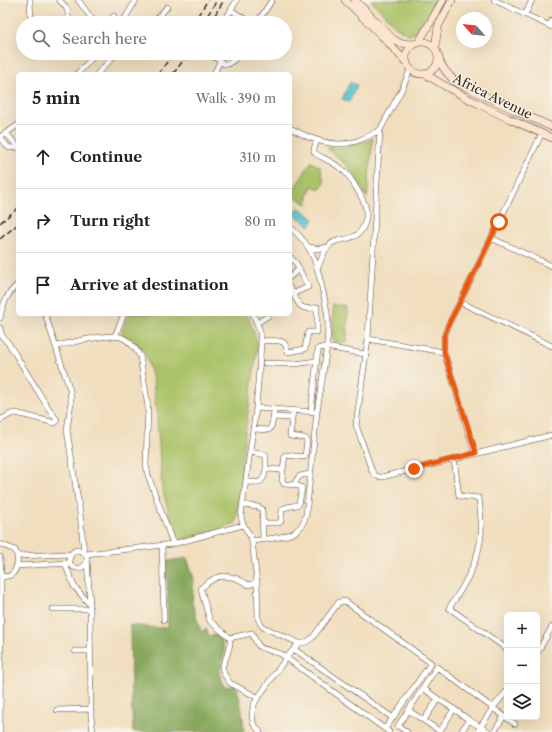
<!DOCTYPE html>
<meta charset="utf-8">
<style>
body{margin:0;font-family:"Libre Caslon Text",serif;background:#f2f2f2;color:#222}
.controls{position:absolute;right:12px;bottom:12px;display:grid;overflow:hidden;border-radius:6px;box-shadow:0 4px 16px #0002}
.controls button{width:36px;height:36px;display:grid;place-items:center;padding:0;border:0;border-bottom:1px solid #e0e0e0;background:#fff;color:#222;font:20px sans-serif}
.compass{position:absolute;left:456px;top:12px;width:36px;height:36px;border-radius:50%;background:#fff;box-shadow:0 4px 16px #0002;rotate:297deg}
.stop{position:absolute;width:12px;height:12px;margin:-9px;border:3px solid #ea580c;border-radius:50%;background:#fff}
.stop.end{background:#ea580c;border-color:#fff;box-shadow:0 1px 4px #0008}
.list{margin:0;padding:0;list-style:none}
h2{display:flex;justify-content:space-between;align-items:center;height:52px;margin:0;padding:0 16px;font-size:17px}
h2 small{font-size:13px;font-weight:400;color:#767676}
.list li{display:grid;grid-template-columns:26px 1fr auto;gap:12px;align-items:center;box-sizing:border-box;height:64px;padding:0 16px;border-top:1px solid #e0e0e0}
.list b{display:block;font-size:15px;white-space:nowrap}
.list em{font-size:13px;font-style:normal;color:#767676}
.icon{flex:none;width:22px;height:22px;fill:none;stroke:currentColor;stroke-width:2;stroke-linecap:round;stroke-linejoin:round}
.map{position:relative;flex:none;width:552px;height:732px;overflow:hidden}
.search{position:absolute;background:#fff;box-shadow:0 4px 16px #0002;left:16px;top:16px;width:276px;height:44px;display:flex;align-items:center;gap:10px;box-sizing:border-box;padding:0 14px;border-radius:22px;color:#767676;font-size:15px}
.panel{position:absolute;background:#fff;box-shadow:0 4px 16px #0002;left:16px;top:72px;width:276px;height:244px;border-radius:6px}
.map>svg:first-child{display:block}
</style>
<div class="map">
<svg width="552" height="732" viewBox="0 0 552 732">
<rect width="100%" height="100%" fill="#f7f3e8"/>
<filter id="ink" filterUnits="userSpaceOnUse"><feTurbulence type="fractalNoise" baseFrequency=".025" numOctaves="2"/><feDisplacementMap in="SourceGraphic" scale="8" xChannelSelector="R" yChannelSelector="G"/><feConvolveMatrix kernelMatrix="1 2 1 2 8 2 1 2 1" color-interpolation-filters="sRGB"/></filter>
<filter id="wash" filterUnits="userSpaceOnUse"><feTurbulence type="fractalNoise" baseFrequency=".012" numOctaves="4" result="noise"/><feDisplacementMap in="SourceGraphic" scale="16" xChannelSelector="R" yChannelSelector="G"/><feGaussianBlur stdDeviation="0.9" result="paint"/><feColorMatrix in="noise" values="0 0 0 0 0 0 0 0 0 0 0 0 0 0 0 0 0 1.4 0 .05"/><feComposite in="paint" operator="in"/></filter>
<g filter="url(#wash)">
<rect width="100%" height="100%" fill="#f1debe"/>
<!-- green -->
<path fill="#aac267" stroke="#727642" d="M371,0H436L420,31L409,35L395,26Z
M373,138L367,198L356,177L346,165L327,148C346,147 356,146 373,138Z
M311,162L320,167L324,183L320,189L312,186L308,196L307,204L291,194Z
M333,307L348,308L347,342L332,341Z
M128,314H247L258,343L245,434L236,523L207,533L177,541L162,488L158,432L153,379L145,352L133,339L121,335Z"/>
<!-- forest -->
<path fill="#87a85c" stroke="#61693d" d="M187,558L194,579L192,603L201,632L206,629L209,636L219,635L225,651L219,674L225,687L236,685C241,701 243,716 244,732H133L131,690L130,625L158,628L168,627L167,561Z"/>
<!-- water -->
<path fill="#59c4d2" stroke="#4a7778" d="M350,82L357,85L349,102L342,99Z
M298,207L314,219L310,226L294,214Z"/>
</g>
<g filter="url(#ink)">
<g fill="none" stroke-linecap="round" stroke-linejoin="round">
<defs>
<path id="street" d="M30,0L31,23
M59,0C68,8 69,11 68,23
M78,0L95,23
M494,0L552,27
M231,10L251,23
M525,15L532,0
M126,18L135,23
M106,23L114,16
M122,23L136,0
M150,23L158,18L167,7
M223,23L237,0
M257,23L272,0
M549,26L552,20
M209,53L220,61
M410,70L402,89L380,130L368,339L356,425L372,471C374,476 377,477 382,477L552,435
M77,74L97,53
M97,74L117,53
M214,74L220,61L224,64H228L234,60L239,53
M290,128C310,139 334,149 357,141C365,138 373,134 380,130
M6,133L18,147
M0,137L18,125
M0,138L9,148L18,147
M317,140L314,149V152L316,154C325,159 335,163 343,170C350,176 364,199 366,209C367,217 365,227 359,233C349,243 335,236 327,248C323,253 321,261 318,267
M290,227C312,246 316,260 322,288C325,300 328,312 328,324C328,353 321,384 317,412
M491,238L552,266
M309,247L320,249L327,247
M290,257L296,263L308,287L290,295
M290,277L299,269
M460,302L552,346
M45,314L70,390L71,402L67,430L80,514L84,552
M253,314L260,331L261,344L256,408L241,516C242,527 249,531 252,541L257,582L258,618L260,623L263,627L299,643C305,644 309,641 313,637L339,602L345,601L431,663L385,729L389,732
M0,318C3,303 7,294 18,284
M257,323L268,316L269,314
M0,328L2,336L9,344L47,406L57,420L56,422L55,423L16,413L11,414L0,420
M115,336L124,314
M368,339L444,352
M261,341C266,341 280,339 284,343C286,345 287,349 288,352L305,349L308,332H317V307C298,313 298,301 290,288
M56,346C71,343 110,332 123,338C131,342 136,349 140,356L148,407L146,465L148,475L173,544
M265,363L295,364L316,361
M311,412L318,349L320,348L326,347L365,354
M273,417L292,418
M253,429L269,430C274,424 273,416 274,409
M250,452L266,455V469L283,470L285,455L305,457L307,440L305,438L290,436L293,410
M475,453L444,352V337L449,323L466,290L542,133
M454,459L459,496L479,498C480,510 482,523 481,535C479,560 463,588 449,608L507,649
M283,470L282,480L284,484L295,485C297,475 301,475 310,474
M246,482C260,483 263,484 266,469
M243,505L258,507L262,509L263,539
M263,523H279L281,521L282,510C287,505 294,507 299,504L302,488L301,487L295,485
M252,541C260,540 267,539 275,538C291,535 301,533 306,515L317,412L256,408
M0,544L15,550C19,557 18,570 11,575C8,577 4,576 1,577
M162,546L164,620
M86,554L173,544L243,525
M17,556L71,554
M0,557L1,577L0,732
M87,562C80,575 64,565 71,555C76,546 86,551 87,559L90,605L91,717L93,732
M65,564L74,586L90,605
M16,566L70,563
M257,582L249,585C238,578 224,572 212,580C208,582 205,585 201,588L203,597L210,621L230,638V644L227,655L222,667L224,674L230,683L257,697
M53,609H90
M230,638L252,633C254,637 256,644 260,647C261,649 277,652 281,654L385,729
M299,643L294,649L393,718
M75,651H90
M537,653L552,627
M423,688L438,699
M57,710L91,709
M408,710L441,732
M504,716L515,724
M424,720L438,699L454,709
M469,720L489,732
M440,731L454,709L469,720L461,732
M260,732L253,723L252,712L255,702L286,658L294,649
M407,732L398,726L437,667L504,716L494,732
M477,732L495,705L507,691"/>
<path id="secondary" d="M345,0L382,36L406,62
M355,0L393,39L400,43L413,44
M406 58a16 16 0 1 1 32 0a16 16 0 1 1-32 0Z
M419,42L443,0
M435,48L438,27L452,0
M438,55C441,68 448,76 458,83L512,109L552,127
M425,74C465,99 509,119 552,138"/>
</defs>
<!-- street casing -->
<use href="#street" stroke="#564536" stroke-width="6"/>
<!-- secondary casing -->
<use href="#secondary" stroke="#564536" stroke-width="8"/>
<!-- street -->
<use href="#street" stroke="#fff" stroke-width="5"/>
<!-- secondary -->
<use href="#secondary" stroke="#fde4d1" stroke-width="7"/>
<!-- rail -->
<path stroke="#3b2a1e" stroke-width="1.5" stroke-dasharray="6 3" stroke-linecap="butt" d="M193,23L208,0
M203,23L217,0
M210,23L224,0
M158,74L174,53
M173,74L189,53
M0,223L18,208
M0,239L18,224"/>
</g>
</g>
<g fill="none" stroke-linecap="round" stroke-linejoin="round" filter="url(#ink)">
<!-- route -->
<path stroke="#ea580c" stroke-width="5" d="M414,469L476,453L444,352V337L449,323L460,302L499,222"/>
</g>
<g text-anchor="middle" stroke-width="3" stroke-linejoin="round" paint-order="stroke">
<!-- street labels -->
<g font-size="13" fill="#3b2a1e" stroke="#f7f3e8">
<text transform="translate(493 96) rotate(26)" y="5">Africa Avenue</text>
</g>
</g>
</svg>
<div class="controls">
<button>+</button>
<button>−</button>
<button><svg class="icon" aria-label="layers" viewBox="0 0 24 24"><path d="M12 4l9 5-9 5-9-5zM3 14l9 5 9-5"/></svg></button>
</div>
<svg class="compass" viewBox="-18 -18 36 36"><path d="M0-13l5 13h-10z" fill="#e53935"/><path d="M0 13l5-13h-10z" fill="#767676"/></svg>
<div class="stop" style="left:499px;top:222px"></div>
<div class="stop end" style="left:414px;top:469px"></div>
<div class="search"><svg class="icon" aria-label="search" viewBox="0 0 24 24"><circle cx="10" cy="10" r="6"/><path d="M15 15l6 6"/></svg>Search here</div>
<section class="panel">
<h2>5 min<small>Walk · 390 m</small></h2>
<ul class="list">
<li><svg class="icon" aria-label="ahead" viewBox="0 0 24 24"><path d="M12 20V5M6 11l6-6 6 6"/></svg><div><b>Continue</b></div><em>310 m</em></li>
<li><svg class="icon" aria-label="right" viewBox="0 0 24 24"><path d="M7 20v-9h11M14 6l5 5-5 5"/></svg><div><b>Turn right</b></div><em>80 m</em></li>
<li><svg class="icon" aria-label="arrive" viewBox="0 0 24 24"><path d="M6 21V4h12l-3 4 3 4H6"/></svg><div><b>Arrive at destination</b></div></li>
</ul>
</section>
</div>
